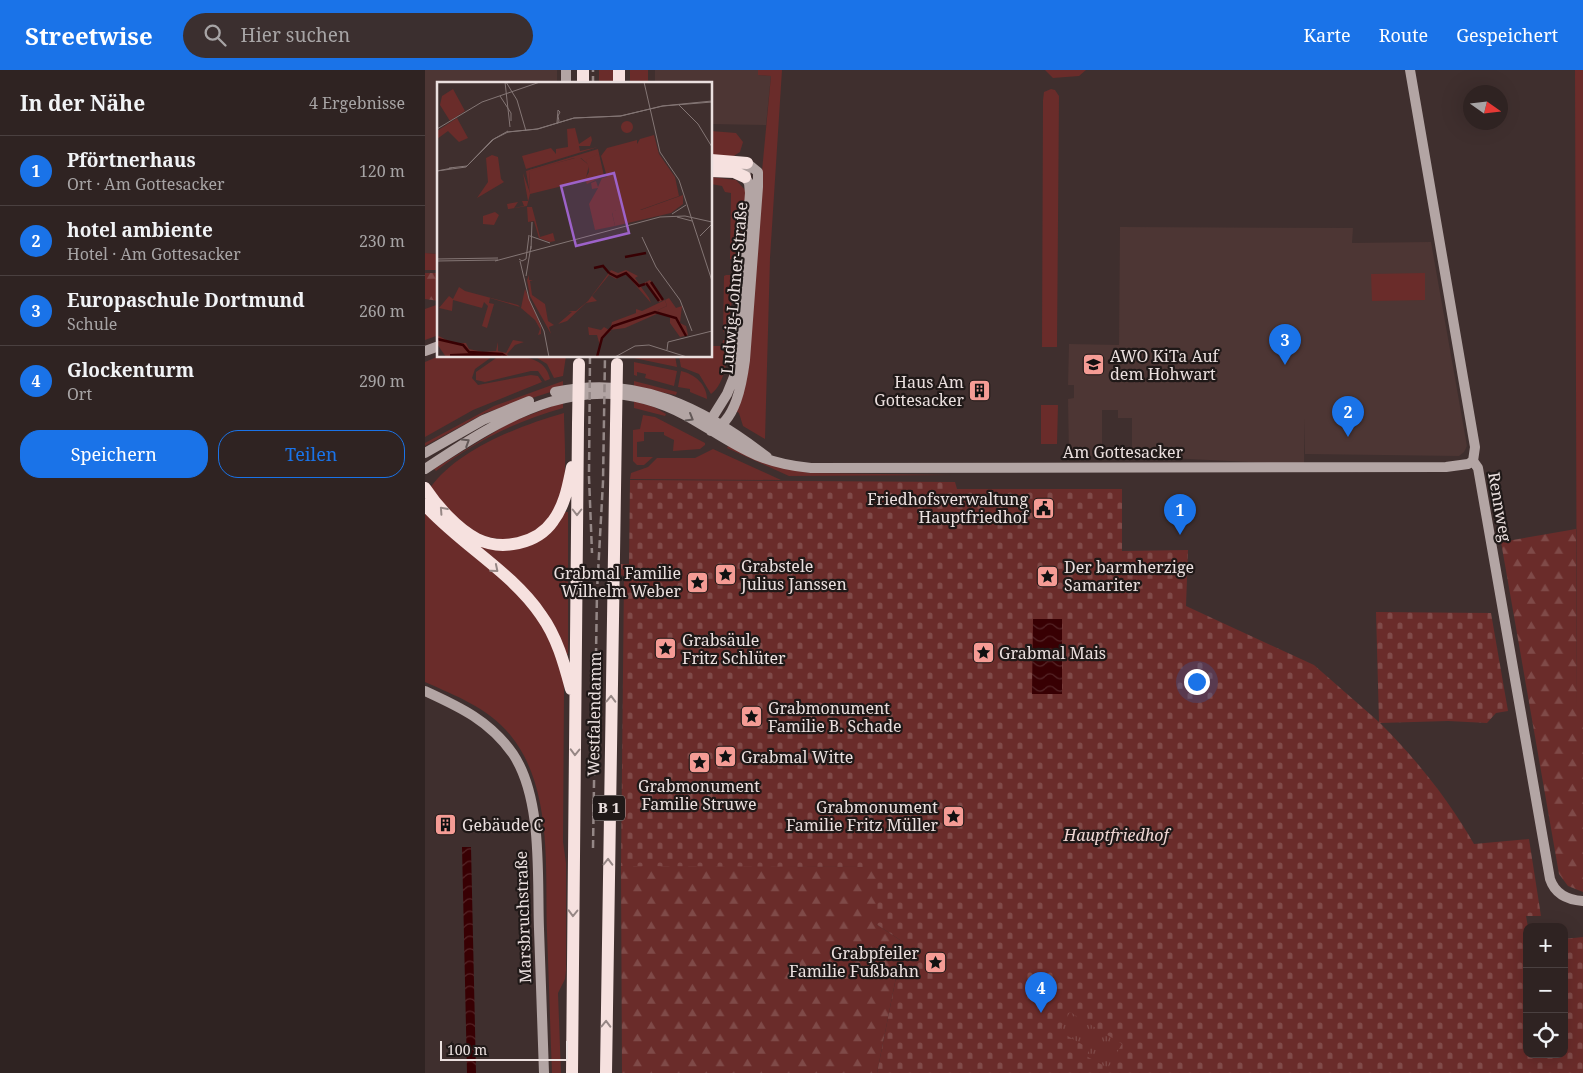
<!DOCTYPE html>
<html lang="de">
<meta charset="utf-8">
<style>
body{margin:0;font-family:"Noto Serif",serif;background:#3b2f2f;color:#f1f3f6}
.controls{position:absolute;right:15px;bottom:15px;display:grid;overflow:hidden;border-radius:10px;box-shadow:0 5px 20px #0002}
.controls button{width:45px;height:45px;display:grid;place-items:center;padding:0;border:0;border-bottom:1px solid #4a4040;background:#2f2322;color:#f1f3f6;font:25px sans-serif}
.compass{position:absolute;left:1038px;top:15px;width:45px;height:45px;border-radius:50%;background:#2f2322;box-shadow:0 5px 20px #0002;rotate:104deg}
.scale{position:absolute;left:15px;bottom:12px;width:128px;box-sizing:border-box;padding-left:5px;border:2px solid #ebe0df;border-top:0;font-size:14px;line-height:18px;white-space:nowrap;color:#ebe0df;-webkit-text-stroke:4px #201918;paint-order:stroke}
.you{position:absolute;left:771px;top:611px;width:18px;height:18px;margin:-12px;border:4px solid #fff;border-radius:50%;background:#1a73e8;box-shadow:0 0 0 8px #1a73e833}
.badge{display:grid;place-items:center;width:32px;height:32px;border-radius:50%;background:#1a73e8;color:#fff;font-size:16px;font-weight:700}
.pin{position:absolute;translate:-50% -41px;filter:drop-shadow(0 1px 2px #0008)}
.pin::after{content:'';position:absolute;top:26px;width:18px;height:15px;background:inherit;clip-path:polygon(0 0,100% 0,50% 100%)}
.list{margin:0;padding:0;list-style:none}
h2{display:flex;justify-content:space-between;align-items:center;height:65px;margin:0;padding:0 20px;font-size:21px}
h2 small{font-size:16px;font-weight:400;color:#a7a4a5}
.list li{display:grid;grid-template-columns:32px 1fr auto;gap:15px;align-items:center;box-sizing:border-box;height:70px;padding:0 20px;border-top:1px solid #4a4040}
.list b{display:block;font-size:19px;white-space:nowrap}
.list p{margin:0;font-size:16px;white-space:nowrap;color:#a7a4a5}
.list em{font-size:16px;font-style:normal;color:#a7a4a5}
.actions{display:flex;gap:10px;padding:15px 20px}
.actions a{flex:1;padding:11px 0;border:1px solid #1a73e8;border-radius:20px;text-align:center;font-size:18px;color:#1a73e8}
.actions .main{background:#1a73e8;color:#fff}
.icon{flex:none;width:28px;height:28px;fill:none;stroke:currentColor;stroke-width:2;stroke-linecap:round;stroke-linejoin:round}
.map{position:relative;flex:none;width:1158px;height:1003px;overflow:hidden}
header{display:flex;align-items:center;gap:30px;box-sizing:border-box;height:70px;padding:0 25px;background:#1a73e8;color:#fff}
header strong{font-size:24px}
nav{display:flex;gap:28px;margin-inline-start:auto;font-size:18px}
.search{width:350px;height:45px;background:#3b2f2f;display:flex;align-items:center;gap:12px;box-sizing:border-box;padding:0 18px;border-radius:28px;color:#a7a4a5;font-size:19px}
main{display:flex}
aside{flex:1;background:#2f2322}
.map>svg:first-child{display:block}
</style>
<header>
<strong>Streetwise</strong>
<div class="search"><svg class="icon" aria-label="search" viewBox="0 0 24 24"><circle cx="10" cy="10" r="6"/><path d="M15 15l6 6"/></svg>Hier suchen</div>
<nav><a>Karte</a><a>Route</a><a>Gespeichert</a></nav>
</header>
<main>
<aside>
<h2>In der Nähe<small>4 Ergebnisse</small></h2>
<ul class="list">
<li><span class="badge">1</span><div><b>Pförtnerhaus</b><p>Ort · Am Gottesacker</p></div><em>120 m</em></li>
<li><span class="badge">2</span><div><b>hotel ambiente</b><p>Hotel · Am Gottesacker</p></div><em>230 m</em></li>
<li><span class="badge">3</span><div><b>Europaschule Dortmund</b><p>Schule</p></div><em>260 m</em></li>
<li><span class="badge">4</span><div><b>Glockenturm</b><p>Ort</p></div><em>290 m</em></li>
</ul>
<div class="actions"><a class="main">Speichern</a><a>Teilen</a></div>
</aside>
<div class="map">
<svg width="1158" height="1003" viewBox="0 0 1158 1003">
<defs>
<pattern id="forest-firs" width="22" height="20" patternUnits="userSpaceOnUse" patternTransform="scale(1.25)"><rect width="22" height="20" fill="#6a2c2a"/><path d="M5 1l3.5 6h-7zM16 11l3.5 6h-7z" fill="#7f4a48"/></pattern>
<pattern id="cemetery-stones" width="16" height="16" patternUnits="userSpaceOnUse" patternTransform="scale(1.25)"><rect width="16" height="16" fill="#6a2c2a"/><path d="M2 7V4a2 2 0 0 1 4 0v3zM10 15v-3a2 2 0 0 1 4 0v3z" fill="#7f4a48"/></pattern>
<pattern id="park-tufts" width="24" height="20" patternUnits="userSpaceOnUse" patternTransform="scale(1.25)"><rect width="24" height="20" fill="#6a2c2a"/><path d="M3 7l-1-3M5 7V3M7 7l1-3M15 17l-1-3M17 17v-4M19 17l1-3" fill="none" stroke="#7f4a48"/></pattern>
<pattern id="water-waves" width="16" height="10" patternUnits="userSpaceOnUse" patternTransform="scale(1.25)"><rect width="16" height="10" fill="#380003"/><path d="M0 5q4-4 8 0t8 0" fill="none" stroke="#552527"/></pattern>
</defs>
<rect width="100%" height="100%" fill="#3f2f2e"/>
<!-- built -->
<path fill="#4d3634" d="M0,0H132V14H14V184L0,183Z
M230,0H333L334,5L346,6L341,55L286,54V14H230Z
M695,157L928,158L927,173L1006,172L1042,376L1039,382L1034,386L880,384L879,349V395L707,386V348H693V340H677V386L644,387L643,329L649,328V315H643L644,274L694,275Z"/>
<!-- green -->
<path fill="#6a2c2a" d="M174,0H189L188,14H174Z
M205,0H223V14H205Z
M333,0H357L345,188L340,369L318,356L314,343L309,340L337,101L346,6L333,5Z
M620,0H661L654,6L628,8Z
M1150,0H1158V640H1152Z
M626,19L630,20L634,26L632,277H617L618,30L619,22Z
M286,61L311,63L318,72L315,82L307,87L286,86Z
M286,107L311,110L321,121L319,172H311L310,189H305L306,123L300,122L297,116L286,114Z
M0,183L14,184V200H0Z
M1000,203V230L947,231L946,204Z
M301,205H309L306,240L298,263L299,206Z
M14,234V265L0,270V239Z
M298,270H304C302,287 301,313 286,324L274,304L256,297L254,286H286V276H297Z
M14,286H68L50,299L47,308L53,315L106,305L113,306L117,312L48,340L0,367V292Z
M74,286C94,286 120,285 125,309L120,311L113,301H106L60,312L51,310V302Z
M109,286H141L138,306L129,308L122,294Z
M209,286H250L252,297L209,288Z
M209,292L252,301L249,316L220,308L221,304L212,302V306L209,305Z
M256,301C270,304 282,315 282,329L265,322V319L253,317Z
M138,311V318L60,343L0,376V373L69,336Z
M209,311L252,322L251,325L209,317Z
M209,331L229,337L241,344L240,346L209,338Z
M138,332V338C91,351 49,372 11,401L9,399L84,353Z
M616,335H633L632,374H616Z
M139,343C139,365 143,408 136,427C122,468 81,480 44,459C29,449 16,431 5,418C33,379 94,356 139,343Z
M218,345L230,347L280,373V375L275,379L248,381L249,370L239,365V362H219V371L212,372V387H228L219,395H212L208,391V360L215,359Z
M303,376L341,393L384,403L527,405L364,406L302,378Z
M288,379L356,410L205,409L206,403L223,397L232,388H270Z
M0,425L26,454L88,477L138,442H143V584H141L127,556L0,429Z
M0,440L91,521L119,555L138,605L139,619L138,772L141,793V901L140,909L133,923L136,1003H127C125,956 124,910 122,863C120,800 128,718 86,666C64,638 31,626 0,612Z"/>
<!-- forest -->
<path fill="url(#forest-firs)" d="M0,203H14V231L0,229Z
M1151,459L1152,639L1158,640V822L1143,816L1134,804L1076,472Z
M259,795L451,797V854L478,872L452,1003H197L196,796Z"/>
<!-- cemetery -->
<path fill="url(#cemetery-stones)" d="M205,410L530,412L532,419H697V481L763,480L761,536L889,595L954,652L951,542L1066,543L1083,641L1071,643L1062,653L1023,651L955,653C992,690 1023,729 1049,774L1104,769L1116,846H1101L1103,857L1102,984H1139V869L1158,867V1003H452L478,872L451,854V797L196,796L199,506L196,505V494H204Z"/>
<!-- park -->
<path fill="url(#park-tufts)" d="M645,942L697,974L683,998L661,986L665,979L634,961Z"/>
<!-- water -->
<path fill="url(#water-waves)" d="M608,549H637V624H607Z
M37,777H46L51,1003H42Z"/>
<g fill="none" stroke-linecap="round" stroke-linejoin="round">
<!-- secondary -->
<path stroke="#b3a5a4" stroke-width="10" d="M141,0V14
M985,0L1050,377L1048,391
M322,93L333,102V117L320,290C317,313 311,352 286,361L287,348L302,324L311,302L325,123L324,113L320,107Z
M0,281L14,276
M130,322C213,304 279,338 342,387
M0,383L58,350L104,331
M1048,391L1053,398L1125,809C1130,824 1143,830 1158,831
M0,399C81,345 164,292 262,346C308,372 329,393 386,398L1021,397L1043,394L1048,391
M0,621C35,637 65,651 88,684C118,729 112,807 114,859C116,907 117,955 119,1003"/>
<!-- highway -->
<path stroke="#f6e1df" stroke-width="12" d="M158,14V0
M194,14V0
M286,90L322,93
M286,101L309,102L320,107
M0,418C12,436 32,459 52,469C77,481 112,474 128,451C140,435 143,416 147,397
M0,435C35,474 87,502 116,545C132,567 139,593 146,619
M147,1003L153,354
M181,1003L191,355"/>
<!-- rail -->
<path stroke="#948786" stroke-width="2.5" stroke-dasharray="8 4" stroke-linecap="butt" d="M168,14V0
M165,286L164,407L167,483
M168,778L172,521L178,412L180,286"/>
<!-- highway-bridge -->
<path stroke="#f6e1df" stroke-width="12" d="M153,354L154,294
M191,355L192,294"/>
</g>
<!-- one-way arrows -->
<defs><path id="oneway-chevron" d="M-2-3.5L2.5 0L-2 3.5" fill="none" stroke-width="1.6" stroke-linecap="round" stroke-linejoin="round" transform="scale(1.25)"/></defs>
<g stroke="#625857">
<use href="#oneway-chevron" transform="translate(265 348) rotate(30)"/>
<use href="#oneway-chevron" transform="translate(41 372) rotate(-32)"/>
</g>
<g stroke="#968785">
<use href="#oneway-chevron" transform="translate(18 440) rotate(-132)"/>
<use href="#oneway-chevron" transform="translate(152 442) rotate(90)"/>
<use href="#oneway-chevron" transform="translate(70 499) rotate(40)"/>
<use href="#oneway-chevron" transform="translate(186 629) rotate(-89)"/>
<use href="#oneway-chevron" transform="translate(150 682) rotate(91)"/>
<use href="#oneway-chevron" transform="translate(183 792) rotate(-89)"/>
<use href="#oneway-chevron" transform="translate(148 843) rotate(91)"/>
<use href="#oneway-chevron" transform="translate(181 954) rotate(-89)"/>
</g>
<!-- icons -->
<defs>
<symbol id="school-square" viewBox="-11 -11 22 22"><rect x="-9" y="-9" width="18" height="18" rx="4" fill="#f59c95" stroke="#201918"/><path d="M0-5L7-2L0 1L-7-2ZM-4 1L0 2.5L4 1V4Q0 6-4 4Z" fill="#111"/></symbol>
<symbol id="building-square" viewBox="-11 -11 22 22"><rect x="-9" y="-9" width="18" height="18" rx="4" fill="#f59c95" stroke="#201918"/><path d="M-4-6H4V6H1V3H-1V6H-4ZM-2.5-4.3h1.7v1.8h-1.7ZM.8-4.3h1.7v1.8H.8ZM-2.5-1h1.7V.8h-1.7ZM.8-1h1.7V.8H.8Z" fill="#111"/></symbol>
<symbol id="civic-square" viewBox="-11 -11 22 22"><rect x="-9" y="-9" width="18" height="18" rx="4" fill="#f59c95" stroke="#201918"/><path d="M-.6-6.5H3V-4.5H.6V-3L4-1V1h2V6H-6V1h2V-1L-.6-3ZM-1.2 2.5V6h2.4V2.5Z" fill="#111"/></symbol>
<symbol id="sight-square" viewBox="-11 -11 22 22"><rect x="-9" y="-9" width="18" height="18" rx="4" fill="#f59c95" stroke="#201918"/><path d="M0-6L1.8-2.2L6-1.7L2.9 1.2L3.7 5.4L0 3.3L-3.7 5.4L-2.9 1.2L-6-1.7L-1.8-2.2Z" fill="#111"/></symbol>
</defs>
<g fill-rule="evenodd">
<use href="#school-square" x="656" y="282" width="25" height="25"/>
<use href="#building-square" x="542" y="308" width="25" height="25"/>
<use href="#civic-square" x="606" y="426" width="25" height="25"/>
<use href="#sight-square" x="288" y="492" width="25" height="25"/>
<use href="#sight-square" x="610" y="494" width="25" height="25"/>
<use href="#sight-square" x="260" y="500" width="25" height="25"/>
<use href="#sight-square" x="228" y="566" width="25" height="25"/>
<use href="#sight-square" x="546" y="570" width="25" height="25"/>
<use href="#sight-square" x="314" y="634" width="25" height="25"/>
<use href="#sight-square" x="288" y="674" width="25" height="25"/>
<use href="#sight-square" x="262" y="680" width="25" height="25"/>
<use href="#sight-square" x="516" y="734" width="25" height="25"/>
<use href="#building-square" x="8" y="742" width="25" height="25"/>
<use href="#sight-square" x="498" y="880" width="25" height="25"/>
</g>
<g text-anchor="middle" stroke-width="4.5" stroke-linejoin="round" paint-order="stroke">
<!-- shield labels -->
<rect fill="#201918" stroke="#aea4a3" stroke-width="1" x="168" y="725.5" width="32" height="25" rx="4"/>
<g font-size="15" font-weight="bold" fill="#ebe0df">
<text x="184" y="743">B 1</text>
</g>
<!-- street labels -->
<g font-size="16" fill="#ebe0df" stroke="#201918">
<text transform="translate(309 218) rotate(-85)" y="6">Ludwig-Lohner-Straße</text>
<text x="698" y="388">Am Gottesacker</text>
<text transform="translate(1075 437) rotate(80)" y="6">Rennweg</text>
<text transform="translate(169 644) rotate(-89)" y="6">Westfalendamm</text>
<text transform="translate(98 847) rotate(-92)" y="6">Marsbruchstraße</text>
</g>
<!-- poi labels -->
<g font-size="16" fill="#ebe0df" stroke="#201918" text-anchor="start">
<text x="685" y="292">AWO KiTa Auf<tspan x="685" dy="18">dem Hohwart</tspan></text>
<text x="539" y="318" text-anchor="end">Haus Am<tspan x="539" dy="18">Gottesacker</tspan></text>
<text x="603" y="435" text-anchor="end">Friedhofsverwaltung<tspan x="603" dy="18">Hauptfriedhof</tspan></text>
<text x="316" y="502">Grabstele<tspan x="316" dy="18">Julius Janssen</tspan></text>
<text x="639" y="503">Der barmherzige<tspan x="639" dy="18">Samariter</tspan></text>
<text x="256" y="509" text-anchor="end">Grabmal Familie<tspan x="256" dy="18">Wilhelm Weber</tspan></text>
<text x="257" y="576">Grabsäule<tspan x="257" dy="18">Fritz Schlüter</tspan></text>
<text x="574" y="589">Grabmal Mais</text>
<text x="343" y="644">Grabmonument<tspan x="343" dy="18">Familie B. Schade</tspan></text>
<text x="316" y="693">Grabmal Witte</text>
<text x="274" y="722" text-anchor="middle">Grabmonument<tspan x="274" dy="18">Familie Struwe</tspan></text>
<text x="513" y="743" text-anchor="end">Grabmonument<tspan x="513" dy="18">Familie Fritz Müller</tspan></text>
<text x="37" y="761">Gebäude C</text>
<text x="494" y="889" text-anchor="end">Grabpfeiler<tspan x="494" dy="18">Familie Fußbahn</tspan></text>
</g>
<!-- park labels -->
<g font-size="16" font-style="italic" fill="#efd6d3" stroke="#201918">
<text x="691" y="771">Hauptfriedhof</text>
</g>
</g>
<!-- overview -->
<g transform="translate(12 12)">
<rect width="275" height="275" fill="#3f2f2e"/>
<path d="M16,7L28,29L13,39L3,23L5,14ZM20,36L31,56L22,60L11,49L0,57V49ZM138,46L142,62L154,54L155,58L153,64H142L143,69L161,65L89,87L85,74L114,66L119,72V67L131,65L130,47ZM55,73L61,75L64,97L67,100L40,116L51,100L49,76ZM142,75L152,83L149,96H158L93,112L90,124L72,127H71L70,122L81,120L77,126L87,124L85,119H91L86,91L93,111L92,88ZM58,130L62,133L57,143L46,142V134ZM92,193V198H96L93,199L95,213L108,222L111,239L117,243L112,245L114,252L93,214L90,198ZM22,205L28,209L81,223L83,225L53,216L52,221L57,222L50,246L45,244L51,224L47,220L45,226L16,218L15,229L2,226L12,214L16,217ZM88,207L104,244V252L101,253L103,247L98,238L84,226ZM228,218L230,224L221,228L222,231L188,246L173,248L175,240L199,231V227L205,229ZM151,245L164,248L167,245L174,249L165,256L163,264L160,253H152Z" fill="#6a2c2a"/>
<path d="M161,67L167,94L150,102L148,98L158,95L148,97L152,90L151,82L144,76H137L92,89L93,112L89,89ZM246,113V122L234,131L178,144L175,130L179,128H204ZM174,188L181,191L189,188L201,194L198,196L203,203L213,198L227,218L222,220L209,202L204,205L212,216L214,221L189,192L179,197L172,193L155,214L160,219L149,221L130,239L121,242L135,230L131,229H139L151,219Z" fill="#6a2c2a"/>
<path d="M184 45a6 6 0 1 1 12 0a6 6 0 1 1-12 0ZM217,53L222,72L238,95L242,114L203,128H179L175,131L178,144L158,148L152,122L161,106L155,107L154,101L159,99L161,105L165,96L170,95L164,74L170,66L200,58V62L203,57ZM161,72L166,91L155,94L149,78Z" fill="#6a2c2a"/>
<path d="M90,125H95L103,155L116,151L118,159L113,160L102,156L97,139L91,140ZM232,216L239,226L245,224L243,241L249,244L251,253L243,255L233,241V235L222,231L221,228L230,224L228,218ZM0,253L15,261H29L32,267L46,270L59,269L61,260V269L69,271L76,258L87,260L78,263L70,272L72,275H9L0,262Z" fill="#6a2c2a"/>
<path d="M37,271L64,273L68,275H13V272Z" fill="#380003"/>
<path fill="none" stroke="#380003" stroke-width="2.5" d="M188,175L209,171M157,186L166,184L172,191M172,191L180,195L189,191L202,204L208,202M214,200L226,218M209,201L222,219M0,257L26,263L32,270L65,272L70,275M160,275L165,256L176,244L218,230L239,236L249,254"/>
<path fill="none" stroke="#847675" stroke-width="1" d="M68,0L73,45M69,0L80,18L89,49M207,0L223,70L242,98L275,199M63,14L74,31V39M242,23L261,42L275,65M121,28L123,30L121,34L122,39L121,41H120ZM0,47L45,20L103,0M70,50L101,47L137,36L184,34L225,24L275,19M12,86L30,84L55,58L71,49M0,89L15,86M0,89L29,85L57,57L71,50L100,47L137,36L183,34L226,24L275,20M235,132L249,123M240,135L255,139M93,154L113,161M263,154L275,142M205,155L219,185L243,218L255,249M94,167L95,140M0,177L61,176M82,177L85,179L89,177L92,153M0,179L61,178M58,179L223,135L248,134L275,140M83,179L92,217L107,249L112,275M89,194L94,164M230,268L231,260L275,249M178,275L198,264L212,263L250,275"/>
<path fill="#9d62c9" fill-opacity="0.15" stroke="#9d62c9" stroke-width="2.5" d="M177,91L192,151L139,164L124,104Z"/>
<rect width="275" height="275" fill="none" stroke="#ebe0df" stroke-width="2.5"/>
</g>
</svg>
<div class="controls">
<button>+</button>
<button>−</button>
<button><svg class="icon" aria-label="locate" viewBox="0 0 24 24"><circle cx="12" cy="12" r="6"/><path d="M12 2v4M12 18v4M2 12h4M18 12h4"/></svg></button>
</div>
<svg class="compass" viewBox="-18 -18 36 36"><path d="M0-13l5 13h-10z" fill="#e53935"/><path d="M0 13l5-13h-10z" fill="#a7a4a5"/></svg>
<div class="scale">100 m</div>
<div class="you"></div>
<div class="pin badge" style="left:755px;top:465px">1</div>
<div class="pin badge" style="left:923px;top:367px">2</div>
<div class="pin badge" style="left:860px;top:295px">3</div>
<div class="pin badge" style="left:616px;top:943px">4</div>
</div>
</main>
